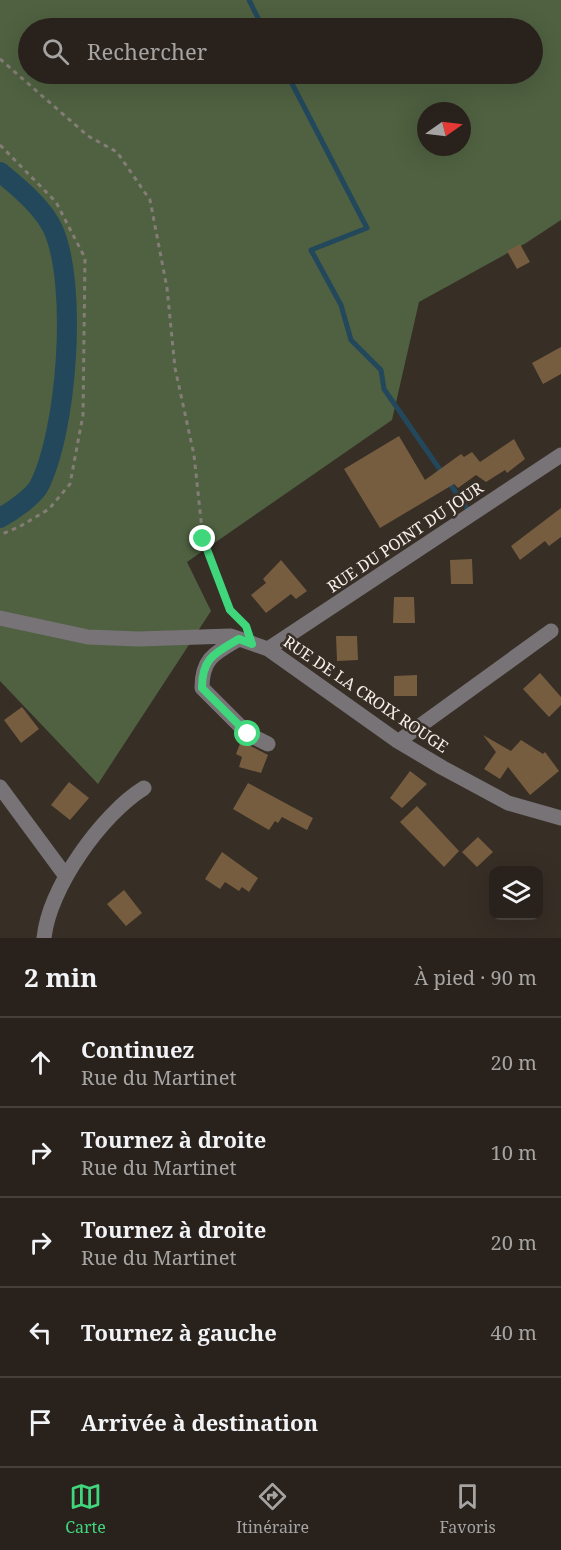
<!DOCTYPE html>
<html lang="fr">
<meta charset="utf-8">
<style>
body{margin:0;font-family:"Noto Serif",serif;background:#352f29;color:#f1f3f6}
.controls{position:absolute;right:18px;bottom:18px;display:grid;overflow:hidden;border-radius:12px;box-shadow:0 6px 24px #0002}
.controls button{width:54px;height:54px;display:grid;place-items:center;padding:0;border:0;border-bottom:2px solid #453f3b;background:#29221c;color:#f1f3f6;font:30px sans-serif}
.compass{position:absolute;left:417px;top:102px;width:54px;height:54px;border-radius:50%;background:#29221c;box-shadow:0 6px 24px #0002;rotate:76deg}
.stop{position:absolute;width:18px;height:18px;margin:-14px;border:4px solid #40d77c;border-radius:50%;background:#fff}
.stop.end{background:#40d77c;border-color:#fff;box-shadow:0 2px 6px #0008}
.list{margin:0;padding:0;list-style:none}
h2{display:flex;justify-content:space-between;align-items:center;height:78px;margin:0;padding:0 24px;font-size:26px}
h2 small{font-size:20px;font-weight:400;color:#a5a4a3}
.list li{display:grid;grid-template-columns:39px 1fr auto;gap:18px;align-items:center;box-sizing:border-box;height:90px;padding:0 24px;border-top:2px solid #453f3b}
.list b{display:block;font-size:22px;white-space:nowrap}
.list p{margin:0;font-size:20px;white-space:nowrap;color:#a5a4a3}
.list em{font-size:20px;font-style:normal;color:#a5a4a3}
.icon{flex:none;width:33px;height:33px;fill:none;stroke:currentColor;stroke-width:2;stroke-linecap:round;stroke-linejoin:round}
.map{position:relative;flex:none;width:561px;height:938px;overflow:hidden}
.search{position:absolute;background:#29221c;box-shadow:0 6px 24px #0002;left:18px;right:18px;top:18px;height:66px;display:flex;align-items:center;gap:15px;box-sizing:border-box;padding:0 21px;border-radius:33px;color:#a5a4a3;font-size:22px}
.sheet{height:528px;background:#29221c}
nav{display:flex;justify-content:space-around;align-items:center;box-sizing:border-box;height:84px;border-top:2px solid #453f3b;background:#29221c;font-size:16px;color:#a5a4a3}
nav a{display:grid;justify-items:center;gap:3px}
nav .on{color:#40d77c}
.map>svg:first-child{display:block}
</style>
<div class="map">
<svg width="561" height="938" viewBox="0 0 561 938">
<rect width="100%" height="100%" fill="#372e26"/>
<!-- forest -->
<path fill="#4f6141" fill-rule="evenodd" d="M0,0H561V220L526,243L419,302L392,420L187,562L211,611L98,784L0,681ZM28,28H532V74H28ZM426,111H462V147H426Z"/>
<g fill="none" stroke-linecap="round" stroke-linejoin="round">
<!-- stream -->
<path stroke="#23485c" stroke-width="5" d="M249,0L263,28
M287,74L367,228L311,250L341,305L351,340L381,370L384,389L443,474
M448,481L470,513"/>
<!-- canal -->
<path stroke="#23485c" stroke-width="20" d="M0,172C19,188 42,206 53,229C78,285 67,431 39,486C33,497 11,512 0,518"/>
</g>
<!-- building -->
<path fill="#765d3f" d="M520,244L530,262L517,269L507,251Z
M561,347V374L543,384L532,363Z
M399,436L425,480L461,454L464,457L472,452L480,462L514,439L525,459L507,473L505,470L486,482L476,475L458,488L454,484L380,528L344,469Z
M561,508V537L549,546L545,541L520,560L511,546Z
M472,559L473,584H451L450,560Z
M281,560L307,591L296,599L291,594L266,613L251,595L266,583L263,579Z
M394,597H414L415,623H393Z
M336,636H357L358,660L337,661Z
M540,673L561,697V705L549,717L523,689Z
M417,675V696H394V676Z
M22,707L39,729L21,743L4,720Z
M483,735L511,751L521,740L543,754L545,752L559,771L530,795L508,767L500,779L484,769L496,752Z
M241,741L268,755L261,773L239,767L242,757L236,754Z
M410,771L427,784L402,808L390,798Z
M69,782L89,798L70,820L51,805Z
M248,783L313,818L307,830L282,817L278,823L275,821L269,830L233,809Z
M417,806L459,851L444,867L400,822Z
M478,837L493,852L477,867L462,852Z
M222,852L258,878L249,892L242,887L239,891L225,882L220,889L205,879Z
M124,890L142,913L126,926L107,904Z"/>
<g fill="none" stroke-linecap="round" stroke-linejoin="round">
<!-- path -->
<path stroke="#847d75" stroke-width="3" stroke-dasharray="4.5 4.5" stroke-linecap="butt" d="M0,59L88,136L117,152L150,200L167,288L175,368L194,455L203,539L230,611L241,621
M0,145L56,202L85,258L83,415L70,484L49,509L19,527L0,535"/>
<!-- minor -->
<path stroke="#787377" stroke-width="15" d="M0,618L88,637L138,639L231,636L268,649L396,740L443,768L508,803L561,818
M239,639C215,653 202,658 202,688L248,734L268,744
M268,649L561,455
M399,741L551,631
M0,787L65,875
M44,938C49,888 102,814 144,788"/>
</g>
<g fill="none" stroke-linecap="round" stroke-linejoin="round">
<!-- route -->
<path stroke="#40d77c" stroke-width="8" d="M203,539L230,610L246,626L252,644L239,639C215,653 202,658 202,688L248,734"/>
</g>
<g text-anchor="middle" stroke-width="5" stroke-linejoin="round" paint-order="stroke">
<!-- street labels -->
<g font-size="16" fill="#f6f0ea" stroke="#372e26">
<text transform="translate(405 537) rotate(-34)" y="6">RUE DU POINT DU JOUR</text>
<text transform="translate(366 694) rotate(34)" y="6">RUE DE LA CROIX ROUGE</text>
</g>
</g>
</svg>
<div class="controls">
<button><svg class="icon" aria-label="layers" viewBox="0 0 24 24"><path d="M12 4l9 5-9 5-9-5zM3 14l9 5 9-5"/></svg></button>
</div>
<svg class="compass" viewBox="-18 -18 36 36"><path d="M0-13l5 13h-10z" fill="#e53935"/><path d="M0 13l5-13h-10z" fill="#a5a4a3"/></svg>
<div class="stop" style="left:248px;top:734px"></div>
<div class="stop end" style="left:203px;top:539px"></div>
<div class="search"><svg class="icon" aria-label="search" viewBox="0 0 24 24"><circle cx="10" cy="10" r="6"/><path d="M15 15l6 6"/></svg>Rechercher</div>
</div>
<section class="sheet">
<h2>2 min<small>À pied · 90 m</small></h2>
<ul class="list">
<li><svg class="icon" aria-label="ahead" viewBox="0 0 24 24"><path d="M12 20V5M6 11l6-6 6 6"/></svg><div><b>Continuez</b><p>Rue du Martinet</p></div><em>20 m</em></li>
<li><svg class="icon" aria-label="right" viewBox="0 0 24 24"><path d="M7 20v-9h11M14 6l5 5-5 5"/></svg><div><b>Tournez à droite</b><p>Rue du Martinet</p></div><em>10 m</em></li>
<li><svg class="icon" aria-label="right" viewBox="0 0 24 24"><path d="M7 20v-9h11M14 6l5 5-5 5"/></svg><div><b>Tournez à droite</b><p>Rue du Martinet</p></div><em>20 m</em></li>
<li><svg class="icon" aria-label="left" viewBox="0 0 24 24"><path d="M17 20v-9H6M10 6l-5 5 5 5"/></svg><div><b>Tournez à gauche</b></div><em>40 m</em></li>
<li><svg class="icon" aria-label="arrive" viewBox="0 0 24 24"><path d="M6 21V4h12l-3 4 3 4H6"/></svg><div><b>Arrivée à destination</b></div></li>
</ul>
</section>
<nav>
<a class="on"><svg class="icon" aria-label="map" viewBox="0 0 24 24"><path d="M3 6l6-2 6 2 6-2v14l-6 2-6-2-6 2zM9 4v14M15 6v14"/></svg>Carte</a>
<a><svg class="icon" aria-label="directions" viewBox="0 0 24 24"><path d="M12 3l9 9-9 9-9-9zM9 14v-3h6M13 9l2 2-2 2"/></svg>Itinéraire</a>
<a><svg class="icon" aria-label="saved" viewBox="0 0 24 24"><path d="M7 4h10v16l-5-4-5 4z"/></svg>Favoris</a>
</nav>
